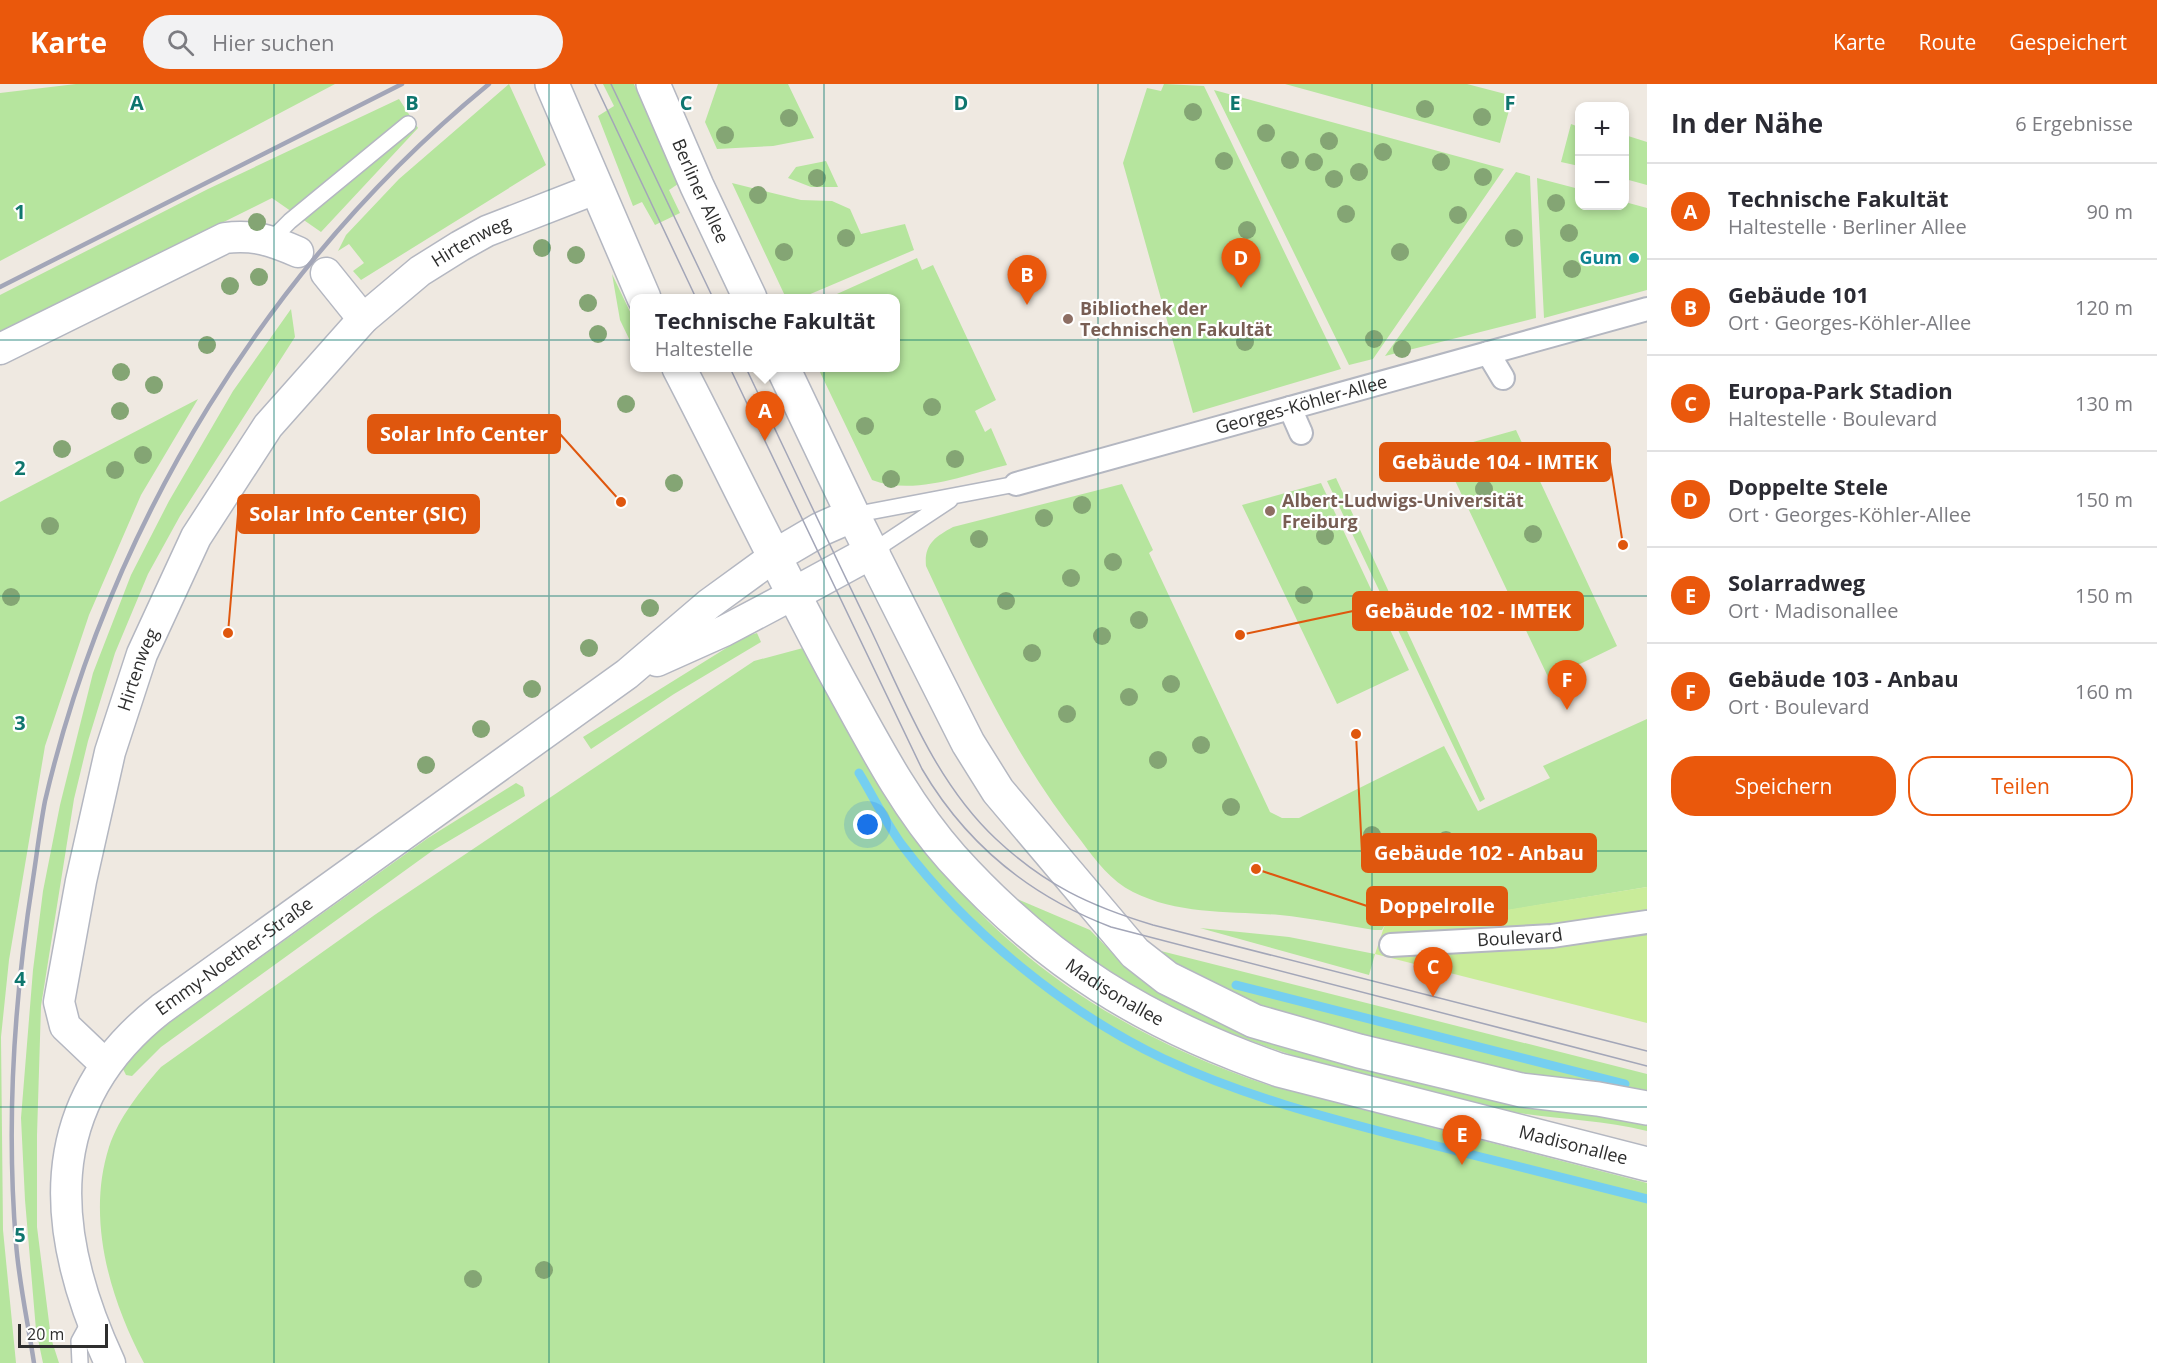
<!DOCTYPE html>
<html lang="de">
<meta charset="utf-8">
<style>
body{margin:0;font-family:"Open Sans",sans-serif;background:#f2f2f3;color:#2b2b33}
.controls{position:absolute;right:18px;top:18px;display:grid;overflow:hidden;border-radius:12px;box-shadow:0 3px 9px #0003}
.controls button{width:54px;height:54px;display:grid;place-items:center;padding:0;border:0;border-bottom:2px solid #e1e1e2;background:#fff;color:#2b2b33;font:30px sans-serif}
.scale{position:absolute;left:18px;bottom:15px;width:90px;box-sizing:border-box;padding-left:6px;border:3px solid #2e2e2e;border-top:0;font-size:16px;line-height:21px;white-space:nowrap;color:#2e2e2e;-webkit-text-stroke:4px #fff;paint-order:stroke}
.you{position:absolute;left:868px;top:741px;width:21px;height:21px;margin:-15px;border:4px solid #fff;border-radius:50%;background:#1a73e8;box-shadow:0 0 0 9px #1a73e833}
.badge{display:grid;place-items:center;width:39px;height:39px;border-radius:50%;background:#ea580c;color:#fff;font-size:20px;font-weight:700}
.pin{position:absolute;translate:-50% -50px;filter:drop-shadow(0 2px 3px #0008)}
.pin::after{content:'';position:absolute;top:32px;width:21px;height:18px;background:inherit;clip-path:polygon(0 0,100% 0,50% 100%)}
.popup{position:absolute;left:630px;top:210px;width:270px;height:78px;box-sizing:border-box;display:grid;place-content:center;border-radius:12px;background:#fff;filter:drop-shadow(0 2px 4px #0005);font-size:20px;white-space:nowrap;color:#7c7c81}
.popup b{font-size:22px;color:#2b2b33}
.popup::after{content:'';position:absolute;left:50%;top:100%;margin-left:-12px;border:12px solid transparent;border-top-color:#fff}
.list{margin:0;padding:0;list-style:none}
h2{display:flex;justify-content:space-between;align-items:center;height:78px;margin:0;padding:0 24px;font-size:26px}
h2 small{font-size:20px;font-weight:400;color:#7c7c81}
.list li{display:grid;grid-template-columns:39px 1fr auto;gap:18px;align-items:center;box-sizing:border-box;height:96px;padding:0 24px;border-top:2px solid #e1e1e2}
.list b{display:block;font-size:22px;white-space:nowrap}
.list p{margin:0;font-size:20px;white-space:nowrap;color:#7c7c81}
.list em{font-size:20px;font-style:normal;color:#7c7c81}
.actions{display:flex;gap:12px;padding:18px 24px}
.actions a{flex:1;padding:14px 0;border:2px solid #ea580c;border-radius:24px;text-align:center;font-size:21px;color:#ea580c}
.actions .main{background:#ea580c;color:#fff}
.icon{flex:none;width:33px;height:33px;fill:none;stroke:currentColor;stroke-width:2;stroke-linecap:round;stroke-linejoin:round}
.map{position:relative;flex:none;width:1647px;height:1279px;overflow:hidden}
header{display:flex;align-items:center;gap:36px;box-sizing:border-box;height:84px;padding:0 30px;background:#ea580c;color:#fff}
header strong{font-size:28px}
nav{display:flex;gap:33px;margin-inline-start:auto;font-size:21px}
.search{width:420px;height:54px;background:#f2f2f3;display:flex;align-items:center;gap:15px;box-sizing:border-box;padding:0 21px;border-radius:33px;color:#7c7c81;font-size:22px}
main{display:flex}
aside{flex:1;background:#fff}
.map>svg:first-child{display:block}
</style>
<header>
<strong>Karte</strong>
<div class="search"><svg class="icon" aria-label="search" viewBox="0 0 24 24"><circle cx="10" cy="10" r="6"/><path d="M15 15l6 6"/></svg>Hier suchen</div>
<nav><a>Karte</a><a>Route</a><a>Gespeichert</a></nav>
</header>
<main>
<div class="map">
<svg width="1647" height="1279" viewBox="0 0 1647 1279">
<rect width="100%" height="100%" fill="#efe9e1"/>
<!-- green -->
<path fill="#b6e59e" d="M76,0H335L0,177V9Z
M509,0L546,81L361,196L353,187L364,179L349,160L338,167L346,151L399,95Z
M603,0H634L678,100L669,106L680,129L655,141L642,118L633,122L598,32L614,22Z
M718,0H788L814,54L773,62L717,65L705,38Z
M1164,0L1204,2L1341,285L1193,329L1123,79L1147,4L1161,7Z
M1285,0H1467L1513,12L1500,59Z
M1214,6L1504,85L1373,275L1349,281Z
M399,15L418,44L321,148L272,114L0,249V211L208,105Z
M1571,40L1579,43V82L1561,78Z
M1625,51L1647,58V101L1625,95Z
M826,77L838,103H811L788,94L796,83Z
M1516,88L1530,92L1536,234L1385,272Z
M1537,94L1579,105L1580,122H1624L1625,118L1647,124V206L1544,234Z
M732,99L801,116L832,117L850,125L861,150L905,140L914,166L801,214H786Z
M917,174L922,186L933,181L996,316L975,327L985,348L991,344L1007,381C964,391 915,412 872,396L818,284H896V214H828Z
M612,190L634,236V265L620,236Z
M291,225L295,253L180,432L148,490L115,569L88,657L74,715L41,922L37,1051V1143L51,1254L59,1279H43L36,1246L25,1116L21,1034L33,886L43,807L60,721L93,589L131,491L169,417L233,307Z
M198,315L141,411L89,531L45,662L9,876L1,953L3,1146L16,1279H0V418Z
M1516,346L1617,562L1549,595L1441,367Z
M1336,394L1485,715L1480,718L1327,397Z
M1321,399L1409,586L1337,620L1242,421Z
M1122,400L1153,466L1149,469L1270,728L1282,734H1299L1444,662L1478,727L1550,694L1543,682L1647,635V803L1419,841L1387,837L1382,846H1374C1343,841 1311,834 1280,831C1230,827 1179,831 1133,808C1111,797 1096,777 1082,758C1015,674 971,579 926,482C924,460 935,453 953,443Z
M757,549L761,558L674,610L591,665L583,653L744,553Z
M803,564C835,614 866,664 897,714C912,738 926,765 943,787C1025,890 1145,960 1268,1001L1647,1099V1279H144C110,1215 86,1135 109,1063C119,1033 141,1006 161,983L376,830L754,577Z
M516,699L523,703L525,712L432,767L161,963L132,992L126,991L122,983L147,956L173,936L428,754Z
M1015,814L1090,846L1127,884L1158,907L1217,938L1284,962L1647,1039V1047C1600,1035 1554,1036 1508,1027C1372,998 1235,963 1114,894C1078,873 1046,842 1015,814Z
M1200,844L1289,853L1375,870L1369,891Z
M1157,866L1647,990V1009L1587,996L1513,989L1306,937L1226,908L1193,891Z"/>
<!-- pitch -->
<path fill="#c9ec9a" d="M1647,803V939L1375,870L1386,837L1420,840Z"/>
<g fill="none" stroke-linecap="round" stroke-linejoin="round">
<!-- stream -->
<path stroke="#75cff0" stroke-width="9" d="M859,689C873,712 886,739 902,761C966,846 1067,929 1164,975C1247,1014 1336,1036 1425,1059C1499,1077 1573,1096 1647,1115
M1236,901L1625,1000"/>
<defs>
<path id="service" d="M271,156L290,137L408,40
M853,431L1016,400
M873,467L950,416
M80,1279L79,1257L91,1235"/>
<g id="pedestrian">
<path d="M1488,269L1503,294"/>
<path d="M1290,324L1301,349"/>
<path id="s1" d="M1016,400L1647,225"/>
<path id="s2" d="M1391,861L1552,852L1647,838"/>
</g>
<g id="minor">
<path d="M326,189L363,235"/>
<path d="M0,265L225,154C253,150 273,157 298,168"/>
<path d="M657,577L724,547L794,510"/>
<path id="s3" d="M105,980L65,942L59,918L81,797L110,668L142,570L196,453L268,342L363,235L420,187L460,162L487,147L595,105"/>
<path id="s4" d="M110,1279C50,1150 38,1021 161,925L627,590L709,520L775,472"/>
</g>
<g id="secondary">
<path d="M552,0L644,214"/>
<path id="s5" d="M653,0L697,102L750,214"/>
<path id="s6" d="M679,284C735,392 787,502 846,609C877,666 909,726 952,774C1047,879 1146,940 1279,986L1647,1080"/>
<path d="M783,284L853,431L968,659L998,707L1135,869L1167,894L1254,937L1359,967L1521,1006L1598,1015L1647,1024"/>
<path d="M775,472L821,445L853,431"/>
<path d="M794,510L873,467"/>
</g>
</defs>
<!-- service casing -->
<use href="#service" stroke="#b4b7c1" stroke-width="18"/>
<!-- pedestrian casing -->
<use href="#pedestrian" stroke="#b4b7c1" stroke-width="26"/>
<!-- minor casing -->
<use href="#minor" stroke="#b4b7c1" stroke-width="33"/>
<!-- secondary casing -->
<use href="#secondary" stroke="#b4b7c1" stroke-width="36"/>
<!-- service -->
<use href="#service" stroke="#fff" stroke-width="15"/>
<!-- pedestrian -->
<use href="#pedestrian" stroke="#fff" stroke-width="22"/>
<!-- minor -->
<use href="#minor" stroke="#fff" stroke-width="30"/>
<!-- secondary -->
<use href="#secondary" stroke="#fff" stroke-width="33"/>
<!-- tram -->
<path stroke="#a3a6b8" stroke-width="1.5" d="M595,0L696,214
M611,0L713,214
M730,284L922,685C966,760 1030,812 1111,843L1647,982
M746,284C787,370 827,456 869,542C904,615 935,698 996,755C1045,801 1090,822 1153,841L1647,967"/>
<!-- rail -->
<path stroke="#a3a6b8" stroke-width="4.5" d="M0,203L402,0
M34,1279C28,1239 19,1199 16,1159C6,1037 14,915 33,795C37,769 40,743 45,717C110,440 269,180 489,0"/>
</g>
<!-- trees -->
<g fill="#84a574">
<circle cx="1425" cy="25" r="9"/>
<circle cx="1193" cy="28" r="9"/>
<circle cx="1482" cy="33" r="9"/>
<circle cx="789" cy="34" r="9"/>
<circle cx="1266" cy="49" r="9"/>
<circle cx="725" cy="51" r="9"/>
<circle cx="1329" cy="57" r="9"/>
<circle cx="1383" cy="68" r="9"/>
<circle cx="1290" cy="76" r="9"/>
<circle cx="1224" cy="77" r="9"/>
<circle cx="1314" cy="78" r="9"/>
<circle cx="1441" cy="78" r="9"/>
<circle cx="1359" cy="88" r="9"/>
<circle cx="1483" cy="93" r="9"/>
<circle cx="817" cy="94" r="9"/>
<circle cx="1334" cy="95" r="9"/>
<circle cx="758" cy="111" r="9"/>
<circle cx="1556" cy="119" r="9"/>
<circle cx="1346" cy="130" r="9"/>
<circle cx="1458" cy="131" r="9"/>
<circle cx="257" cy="138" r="9"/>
<circle cx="1247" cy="146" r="9"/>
<circle cx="1569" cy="149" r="9"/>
<circle cx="846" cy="154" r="9"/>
<circle cx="1514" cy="154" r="9"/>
<circle cx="542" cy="164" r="9"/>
<circle cx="784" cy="168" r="9"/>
<circle cx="1400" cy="168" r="9"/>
<circle cx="576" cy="171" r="9"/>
<circle cx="1572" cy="185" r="9"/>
<circle cx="259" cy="193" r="9"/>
<circle cx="230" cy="202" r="9"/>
<circle cx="588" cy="219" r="9"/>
<circle cx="598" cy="250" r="9"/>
<circle cx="1374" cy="255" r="9"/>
<circle cx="1245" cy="258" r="9"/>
<circle cx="207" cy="261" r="9"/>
<circle cx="1402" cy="265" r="9"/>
<circle cx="121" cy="288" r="9"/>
<circle cx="154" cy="301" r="9"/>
<circle cx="626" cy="320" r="9"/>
<circle cx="932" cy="323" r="9"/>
<circle cx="120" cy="327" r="9"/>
<circle cx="865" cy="342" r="9"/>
<circle cx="62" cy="365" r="9"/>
<circle cx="143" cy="371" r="9"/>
<circle cx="955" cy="375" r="9"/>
<circle cx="115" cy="386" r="9"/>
<circle cx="891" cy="395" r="9"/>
<circle cx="674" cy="399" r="9"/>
<circle cx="1484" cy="405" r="9"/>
<circle cx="1082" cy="421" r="9"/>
<circle cx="1044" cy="434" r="9"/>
<circle cx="50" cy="442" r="9"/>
<circle cx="1533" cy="450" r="9"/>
<circle cx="1325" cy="452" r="9"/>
<circle cx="979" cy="455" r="9"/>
<circle cx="1113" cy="478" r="9"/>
<circle cx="1071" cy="494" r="9"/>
<circle cx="1304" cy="511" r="9"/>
<circle cx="11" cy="513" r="9"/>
<circle cx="1006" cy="517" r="9"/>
<circle cx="650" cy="524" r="9"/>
<circle cx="1139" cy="536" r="9"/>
<circle cx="1102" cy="552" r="9"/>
<circle cx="589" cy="564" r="9"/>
<circle cx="1032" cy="569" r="9"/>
<circle cx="1171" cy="600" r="9"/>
<circle cx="532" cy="605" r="9"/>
<circle cx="1129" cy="613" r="9"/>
<circle cx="1067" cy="630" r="9"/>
<circle cx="481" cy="645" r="9"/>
<circle cx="1201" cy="661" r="9"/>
<circle cx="1158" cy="676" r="9"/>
<circle cx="426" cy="681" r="9"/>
<circle cx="1231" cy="723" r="9"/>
<circle cx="1372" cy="751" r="9"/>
<circle cx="1446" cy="756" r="9"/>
<circle cx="544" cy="1186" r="9"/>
<circle cx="473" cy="1195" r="9"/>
</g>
<!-- grid -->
<path fill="none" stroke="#0f766e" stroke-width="1.5" stroke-opacity="0.55" d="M274,0V1279M549,0V1279M824,0V1279M1098,0V1279M1372,0V1279M0,256H1647M0,512H1647M0,767H1647M0,1023H1647"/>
<!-- markers -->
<circle fill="#0f9aa8" stroke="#fff" stroke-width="2" cx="1634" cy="174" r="6"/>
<g fill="#8d6e63" stroke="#fff" stroke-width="2">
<circle cx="1068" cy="235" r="6"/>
<circle cx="1270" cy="427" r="6"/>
</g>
<g text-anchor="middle" stroke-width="4.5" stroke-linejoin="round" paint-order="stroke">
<!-- street labels -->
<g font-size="18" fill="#2e2e2e" stroke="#fff">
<text dy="6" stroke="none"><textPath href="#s5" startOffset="117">Berliner Allee</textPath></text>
<text dy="6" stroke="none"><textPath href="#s3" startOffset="976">Hirtenweg</textPath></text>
<text dy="6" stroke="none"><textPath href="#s1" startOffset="296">Georges-Köhler-Allee</textPath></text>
<text dy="6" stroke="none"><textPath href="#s3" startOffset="422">Hirtenweg</textPath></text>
<text dy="6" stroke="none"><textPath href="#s2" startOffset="129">Boulevard</textPath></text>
<text dy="6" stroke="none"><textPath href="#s4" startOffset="482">Emmy-Noether-Straße</textPath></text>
<text dy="6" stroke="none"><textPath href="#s6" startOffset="774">Madisonallee</textPath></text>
<text dy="6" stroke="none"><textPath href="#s6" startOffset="1260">Madisonallee</textPath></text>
</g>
<!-- culture labels -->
<g font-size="18" font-weight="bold" fill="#0d838f" stroke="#fff" text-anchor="end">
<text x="1622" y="180">Gum</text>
</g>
<!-- education labels -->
<g font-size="18" font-weight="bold" fill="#785e54" stroke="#fff" text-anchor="start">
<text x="1080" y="231">Bibliothek der<tspan x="1080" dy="21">Technischen Fakultät</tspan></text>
<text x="1282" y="423">Albert-Ludwigs-Universität<tspan x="1282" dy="21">Freiburg</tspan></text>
</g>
</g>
<g font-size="20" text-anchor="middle" font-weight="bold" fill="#0f766e" stroke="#fff" stroke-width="4.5" stroke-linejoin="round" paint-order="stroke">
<text x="137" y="26">A</text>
<text x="412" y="26">B</text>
<text x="686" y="26">C</text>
<text x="961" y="26">D</text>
<text x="1235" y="26">E</text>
<text x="1510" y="26">F</text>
<text x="20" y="135">1</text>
<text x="20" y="391">2</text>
<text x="20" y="646">3</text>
<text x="20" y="902">4</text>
<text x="20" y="1158">5</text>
</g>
<!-- callouts -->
<path fill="none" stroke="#df570e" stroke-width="2" d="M621 418L560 350M1623 461L1610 378M228 549L238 430M1240 551L1353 527M1356 650L1362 769M1256 785L1367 822"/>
<g fill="#df570e" stroke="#fff" stroke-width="2">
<circle cx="621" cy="418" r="6"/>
<circle cx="1623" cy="461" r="6"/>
<circle cx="228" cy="549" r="6"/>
<circle cx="1240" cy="551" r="6"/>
<circle cx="1356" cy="650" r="6"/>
<circle cx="1256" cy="785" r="6"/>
</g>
<g fill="#df570e" stroke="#df570e" stroke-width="2">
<rect x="368" y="331" width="192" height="38" rx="6"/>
<rect x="1380" y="359" width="230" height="38" rx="6"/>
<rect x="238" y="411" width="241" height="38" rx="6"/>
<rect x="1353" y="508" width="230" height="38" rx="6"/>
<rect x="1362" y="750" width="234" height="38" rx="6"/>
<rect x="1367" y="803" width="140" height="38" rx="6"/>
</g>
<g font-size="20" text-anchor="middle" font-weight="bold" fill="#fff">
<text x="464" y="357">Solar Info Center</text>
<text x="1495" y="385">Gebäude 104 - IMTEK</text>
<text x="358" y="437">Solar Info Center (SIC)</text>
<text x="1468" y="534">Gebäude 102 - IMTEK</text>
<text x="1479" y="776">Gebäude 102 - Anbau</text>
<text x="1437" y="829">Doppelrolle</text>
</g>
</svg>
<div class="controls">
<button>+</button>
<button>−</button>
</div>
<div class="scale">20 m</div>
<div class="you"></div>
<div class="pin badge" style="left:765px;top:357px">A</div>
<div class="popup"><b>Technische Fakultät</b>Haltestelle</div>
<div class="pin badge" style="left:1027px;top:221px">B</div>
<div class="pin badge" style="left:1433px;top:913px">C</div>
<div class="pin badge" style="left:1241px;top:204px">D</div>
<div class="pin badge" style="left:1462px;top:1081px">E</div>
<div class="pin badge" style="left:1567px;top:626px">F</div>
</div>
<aside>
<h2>In der Nähe<small>6 Ergebnisse</small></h2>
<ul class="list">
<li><span class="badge">A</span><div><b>Technische Fakultät</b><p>Haltestelle · Berliner Allee</p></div><em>90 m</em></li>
<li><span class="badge">B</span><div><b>Gebäude 101</b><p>Ort · Georges-Köhler-Allee</p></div><em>120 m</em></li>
<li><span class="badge">C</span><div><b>Europa-Park Stadion</b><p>Haltestelle · Boulevard</p></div><em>130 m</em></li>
<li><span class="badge">D</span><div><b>Doppelte Stele</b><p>Ort · Georges-Köhler-Allee</p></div><em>150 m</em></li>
<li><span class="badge">E</span><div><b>Solarradweg</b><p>Ort · Madisonallee</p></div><em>150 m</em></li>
<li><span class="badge">F</span><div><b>Gebäude 103 - Anbau</b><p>Ort · Boulevard</p></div><em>160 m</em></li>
</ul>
<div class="actions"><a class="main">Speichern</a><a>Teilen</a></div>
</aside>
</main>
